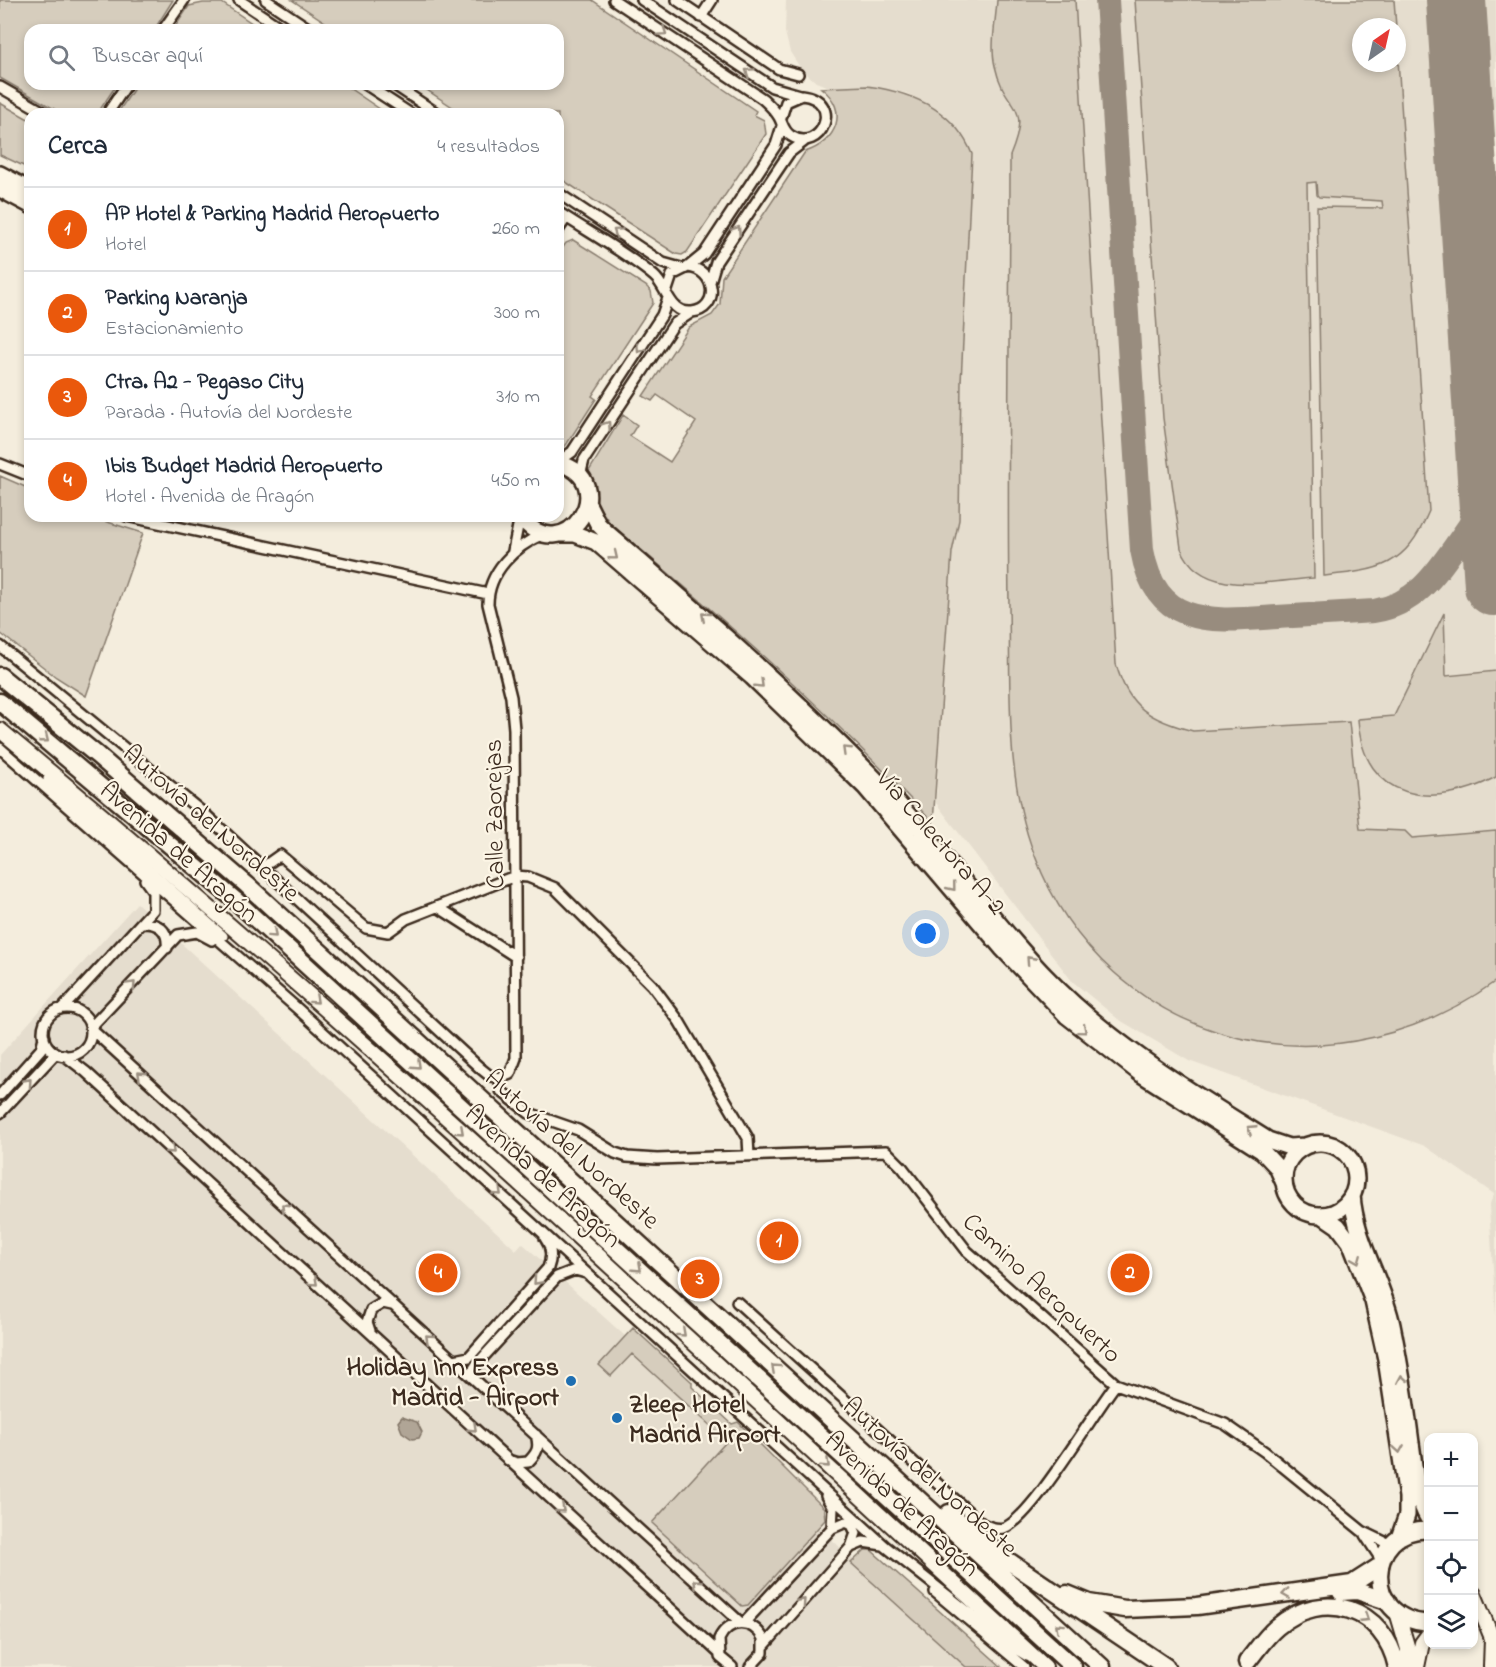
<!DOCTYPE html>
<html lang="es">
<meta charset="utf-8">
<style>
body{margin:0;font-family:"Indie Flower",sans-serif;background:#f2f2f3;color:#1f2937}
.controls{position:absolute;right:18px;bottom:18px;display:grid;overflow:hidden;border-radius:12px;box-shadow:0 3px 9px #0003}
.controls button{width:54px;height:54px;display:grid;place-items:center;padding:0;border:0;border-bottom:2px solid #e0e1e3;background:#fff;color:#1f2937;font:30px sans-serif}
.compass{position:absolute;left:1352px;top:18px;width:54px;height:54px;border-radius:50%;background:#fff;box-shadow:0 3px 9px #0003;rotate:34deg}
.you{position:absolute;left:926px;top:934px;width:21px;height:21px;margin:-15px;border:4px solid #fff;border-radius:50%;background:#1a73e8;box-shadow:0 0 0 9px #1a73e833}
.badge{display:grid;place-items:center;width:39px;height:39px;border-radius:50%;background:#ea580c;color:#fff;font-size:20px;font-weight:700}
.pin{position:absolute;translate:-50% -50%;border:3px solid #fff;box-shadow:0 2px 6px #0006}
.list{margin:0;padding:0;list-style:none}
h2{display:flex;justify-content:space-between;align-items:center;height:78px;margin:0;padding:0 24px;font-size:26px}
h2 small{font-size:20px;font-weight:400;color:#747a83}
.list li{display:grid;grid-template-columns:39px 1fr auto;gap:18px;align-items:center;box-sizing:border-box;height:84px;padding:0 24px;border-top:2px solid #e0e1e3}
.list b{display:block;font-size:22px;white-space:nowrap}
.list p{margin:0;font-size:20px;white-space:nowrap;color:#747a83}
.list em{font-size:20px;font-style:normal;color:#747a83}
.icon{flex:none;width:33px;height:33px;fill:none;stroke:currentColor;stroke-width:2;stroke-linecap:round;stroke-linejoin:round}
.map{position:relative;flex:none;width:1496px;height:1667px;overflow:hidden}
.search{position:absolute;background:#fff;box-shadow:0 3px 9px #0003;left:24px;top:24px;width:540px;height:66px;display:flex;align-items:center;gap:15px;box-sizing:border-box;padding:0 21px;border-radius:18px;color:#747a83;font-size:22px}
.panel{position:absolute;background:#fff;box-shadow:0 3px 9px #0003;left:24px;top:108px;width:540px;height:414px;border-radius:18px}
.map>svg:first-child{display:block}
</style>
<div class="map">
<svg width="1496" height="1667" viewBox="0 0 1496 1667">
<rect width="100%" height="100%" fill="#f4eddd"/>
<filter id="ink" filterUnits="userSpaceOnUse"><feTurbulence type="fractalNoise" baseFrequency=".0167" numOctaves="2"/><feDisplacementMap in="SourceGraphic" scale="12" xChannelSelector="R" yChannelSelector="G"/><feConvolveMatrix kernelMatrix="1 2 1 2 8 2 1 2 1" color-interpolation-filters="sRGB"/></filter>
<g filter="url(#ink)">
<!-- built -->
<path fill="#e5ddce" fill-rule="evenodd" d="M786,0H1496V1316L1489,1206L1494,1194L1425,1146L1189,1061L1118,1019L1072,981L936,803L952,552L959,520L961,382L972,154L957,127L940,111L906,93L867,86L829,87L816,82L801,69L790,52L785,32ZM1361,27H1397V63H1361Z
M137,903L516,1250L522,1243L625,1336L632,1354L969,1667H0V1055Z"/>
<!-- green -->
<path fill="#d6cdbd" stroke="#887c6e" stroke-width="1.5" d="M0,0H173L154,30H30V84H117L97,114H63L0,78Z
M292,0H592L756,111L754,115L764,120L766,134L687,252L682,255L676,254L558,177V114H463L418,84H558V30H337Z
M997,0H1075L1116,664C1128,708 1151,720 1193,731L1349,722L1360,829L1405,831L1412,838L1496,831V981C1423,1034 1328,1059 1239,1038C1144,1015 1069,947 1035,856C1004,777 1011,689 1009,606C1007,456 1010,306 1010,156C1033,100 1005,113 995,66C990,46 996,20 997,0Z
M1135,0H1394L1396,27H1361V63H1397V45L1429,511C1405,568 1379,570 1324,576L1317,207L1383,208L1382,201L1319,197L1317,195L1316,182L1307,183L1314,578C1269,581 1201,599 1181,548L1163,418Z
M203,3H222L262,30H173L189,6Z
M137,84H343L387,114H117Z
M867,86C911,92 954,109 972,154L961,382L959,520L952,552L933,823C833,714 722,618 610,523L598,506L589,471L623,415L637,425L630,436L670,462L696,422L657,395L652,401L643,396L689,327L712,315L720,304L722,277L805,152C837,142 850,110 821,88Z
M0,103L30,120V169L0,155Z
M573,240L646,286L651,291L653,303L592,396L596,399L566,445L558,453V254L566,243Z
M0,476L30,489V516H88L143,533L86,696L56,677L0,633Z
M1444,613L1446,676L1496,671V777C1434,810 1363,802 1358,719L1394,716Z
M633,1328L692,1382V1387L732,1424L738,1422L824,1508L825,1520L748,1605L742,1606L652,1523L727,1441L632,1354L611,1376L599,1365Z
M865,1550H871L1002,1667H966L851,1563Z"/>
<!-- water -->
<path fill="#b0a596" stroke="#817466" stroke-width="1.5" d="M402,1417L417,1422L422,1432L419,1438L412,1439L402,1432L398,1422Z"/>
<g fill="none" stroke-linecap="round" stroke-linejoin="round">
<!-- taxiway -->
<path stroke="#988c7e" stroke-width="24" d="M1107,0L1142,550C1156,630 1215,621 1277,617C1309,615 1341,613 1374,611C1418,604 1437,572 1461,538C1468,527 1478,515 1483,502C1486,490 1486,477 1485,465"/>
<!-- runway -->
<path stroke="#988c7e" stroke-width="60" d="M1456,0L1494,586"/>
<defs>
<path id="street" d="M239,0L284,30
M266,0L311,30
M614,0L763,99C769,105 775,110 779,117C783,124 783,131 791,136C821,155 845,100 802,95L786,102L781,118
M642,0L772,87L800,95
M677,0L779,69L798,74
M701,17L712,0
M163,30L184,0
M365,84L411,114
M393,84L438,114
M0,87L47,114
M107,114L127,84
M558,193L663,263L681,268
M558,212C590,233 625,252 654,276C668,288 669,314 692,312C720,309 717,270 688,267L672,275L667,290
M558,230L566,218
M688,267L704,254L776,145L782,126
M710,282L716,262L789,153L806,140
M558,462L572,452L662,315L668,298
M0,464L30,476
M580,476L584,460L674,324L692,312
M126,516L488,594
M513,551L520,516
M0,646L207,816L480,1068L490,1076L500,1078
M0,748L299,1010L885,1546L1014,1648L1027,1656
M48,779L223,936
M263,867L280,855L366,928L388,932L406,919L515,876L528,877L555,888L652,985L679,1021L748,1138L749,1156
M438,907L516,957
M141,923C157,922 169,929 167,948
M63,1008L153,910V891L145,880
M43 1032a24 24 0 1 1 48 0a24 24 0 1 1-48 0Z
M91,1027L178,935L197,932L212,940
M91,1029L740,1622
M64,1055L86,1072L719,1653
M500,1078L501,1091L529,1113L578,1130L615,1153L627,1157L657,1159L886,1151L902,1167L967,1251L1116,1384L1225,1424L1265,1452L1362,1531L1391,1545
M500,1078L510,1074L516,1058L514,729L511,697L488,604C488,572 515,546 543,534
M0,1095L41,1049L44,1037
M0,1113L56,1053
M737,1302L982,1524C989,1527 997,1530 1004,1528C1032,1518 1093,1413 1116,1384
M370,1331L367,1322L371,1310L383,1303L392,1305
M454,1360L469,1357L548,1268C552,1257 552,1248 545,1238
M474,1379L473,1370L477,1364L557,1277L575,1270L586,1273
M508,1460L517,1463L528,1462C537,1453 540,1448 536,1435
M826,1496L833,1508L832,1528
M1365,1535L1382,1561
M851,1547L863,1542L883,1545
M935,1592L1024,1667
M744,1623L832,1528L846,1522L852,1525L856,1533L851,1547L764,1646
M732,1667L720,1657L719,1639C729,1618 752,1619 763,1638V1653L750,1667"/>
<path id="secondary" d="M0,730C360,1028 700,1350 1045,1667
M1474,1594L1492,1638L1491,1667
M1397,1612L1408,1649V1667
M1417,1667L1422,1643L1428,1635"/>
<path id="primary" d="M0,174L30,190
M0,189L30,205
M588,504L598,524L605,531C697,611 788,690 873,777C935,840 985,913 1045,976C1110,1044 1190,1091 1268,1140L1289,1147L1305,1146
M520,516C564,575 625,480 558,463
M561,534H575L596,542L752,677L865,787L1002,948L1067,1016L1141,1074L1262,1151L1277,1167L1284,1183
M1284 1179a36 36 0 1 1 72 0a36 36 0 1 1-72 0Z
M1352,1195C1355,1241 1383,1281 1392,1325C1400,1364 1406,1404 1411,1443C1415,1467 1415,1497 1428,1518
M1322,1215L1338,1226L1350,1242L1373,1301L1386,1359L1407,1497V1515L1399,1538
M1428,1530C1365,1528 1362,1621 1428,1623"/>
<path id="highway" d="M0,676L97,755L247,885L1102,1667
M0,702L235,900L1073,1667
M949,1513L1004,1558L1166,1667
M1341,1592L1357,1591L1387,1601
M1067,1594L1089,1603L1125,1609L1197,1606L1352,1584L1380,1566
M1247,1662C1256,1651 1265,1637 1277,1627C1324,1587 1384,1608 1397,1667"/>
</defs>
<!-- street casing -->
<use href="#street" stroke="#3b2a1e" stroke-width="14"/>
<!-- secondary casing -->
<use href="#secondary" stroke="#3b2a1e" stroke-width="18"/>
<!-- primary casing -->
<use href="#primary" stroke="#3b2a1e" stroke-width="20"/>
<!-- highway casing -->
<use href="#highway" stroke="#3b2a1e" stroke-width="21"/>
<!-- street -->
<use href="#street" stroke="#fcf5e5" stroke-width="9"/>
<!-- secondary -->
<use href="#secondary" stroke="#fcf5e5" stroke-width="14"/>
<!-- primary -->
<use href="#primary" stroke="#fcf5e5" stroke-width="15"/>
<!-- highway -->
<use href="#highway" stroke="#fcf5e5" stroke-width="16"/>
</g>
<!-- one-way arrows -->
<defs><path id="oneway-chevron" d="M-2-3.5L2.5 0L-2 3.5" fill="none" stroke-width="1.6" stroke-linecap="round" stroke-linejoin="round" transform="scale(1.5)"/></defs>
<g stroke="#9c9082">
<use href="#oneway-chevron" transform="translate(663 32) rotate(34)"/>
<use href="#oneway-chevron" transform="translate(749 72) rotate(-146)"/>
<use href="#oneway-chevron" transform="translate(737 230) rotate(-56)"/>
<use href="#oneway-chevron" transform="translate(617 232) rotate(-146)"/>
<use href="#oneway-chevron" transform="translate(640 349) rotate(123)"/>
<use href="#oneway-chevron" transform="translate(607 425) rotate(-56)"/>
<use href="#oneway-chevron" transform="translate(614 556) rotate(39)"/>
<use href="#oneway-chevron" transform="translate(705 616) rotate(-139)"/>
<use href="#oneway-chevron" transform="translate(760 684) rotate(44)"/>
<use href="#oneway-chevron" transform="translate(45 739) rotate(39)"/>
<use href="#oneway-chevron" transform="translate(846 750) rotate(-136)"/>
<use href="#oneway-chevron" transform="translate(952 887) rotate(51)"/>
<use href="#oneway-chevron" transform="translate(273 934) rotate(42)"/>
<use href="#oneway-chevron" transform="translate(1030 960) rotate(-132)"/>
<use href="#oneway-chevron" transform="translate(132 985) rotate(-47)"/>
<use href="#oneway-chevron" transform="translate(315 1000) rotate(42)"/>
<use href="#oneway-chevron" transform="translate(1083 1030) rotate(40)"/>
<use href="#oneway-chevron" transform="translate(417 1065) rotate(43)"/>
<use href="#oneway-chevron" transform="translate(141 1075) rotate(-137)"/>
<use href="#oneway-chevron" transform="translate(28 1082) rotate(-48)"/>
<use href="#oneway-chevron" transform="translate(1251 1129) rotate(-147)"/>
<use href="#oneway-chevron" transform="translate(460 1131) rotate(42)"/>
<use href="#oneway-chevron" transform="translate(171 1150) rotate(43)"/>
<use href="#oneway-chevron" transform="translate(498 1192) rotate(42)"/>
<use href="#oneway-chevron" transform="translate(285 1207) rotate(-137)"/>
<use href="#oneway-chevron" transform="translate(1357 1259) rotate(68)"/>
<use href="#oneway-chevron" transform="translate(638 1268) rotate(43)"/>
<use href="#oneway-chevron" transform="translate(537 1281) rotate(132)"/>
<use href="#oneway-chevron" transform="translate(314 1282) rotate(42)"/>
<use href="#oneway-chevron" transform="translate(682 1333) rotate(42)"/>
<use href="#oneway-chevron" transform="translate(429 1338) rotate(-138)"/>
<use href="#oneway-chevron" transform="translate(775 1368) rotate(-138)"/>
<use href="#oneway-chevron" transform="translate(1402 1379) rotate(-100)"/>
<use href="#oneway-chevron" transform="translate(473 1428) rotate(43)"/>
<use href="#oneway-chevron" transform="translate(1399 1449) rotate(81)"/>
<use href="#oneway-chevron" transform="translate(826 1464) rotate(43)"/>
<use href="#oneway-chevron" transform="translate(561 1509) rotate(42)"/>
<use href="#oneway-chevron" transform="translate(697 1583) rotate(-137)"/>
<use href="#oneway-chevron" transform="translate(1286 1594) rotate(172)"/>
<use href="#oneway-chevron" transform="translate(802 1602) rotate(-48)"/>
<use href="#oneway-chevron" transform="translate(1365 1618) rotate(33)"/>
<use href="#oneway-chevron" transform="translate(1059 1627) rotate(-138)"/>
</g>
</g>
<!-- markers -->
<g fill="#1f6fb2" stroke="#fcf5e5" stroke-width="2">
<circle cx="571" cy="1381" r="6"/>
<circle cx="617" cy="1418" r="6"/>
</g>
<g text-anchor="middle" stroke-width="4.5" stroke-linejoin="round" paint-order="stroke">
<!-- street labels -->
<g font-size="26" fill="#3b2a1e" stroke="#fcf5e5">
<text transform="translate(493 814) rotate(-91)" y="9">Calle Zaorejas</text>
<text transform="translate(212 822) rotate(41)" y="9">Autovía del Nordeste</text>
<text transform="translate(942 841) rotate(49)" y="9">Vía Colectora A-2</text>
<text transform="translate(180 851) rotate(41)" y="9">Avenida de Aragón</text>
<text transform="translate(573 1148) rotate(42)" y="9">Autovía del Nordeste</text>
<text transform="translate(544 1175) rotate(42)" y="9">Avenida de Aragón</text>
<text transform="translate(1043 1287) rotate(43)" y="9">Camino Aeropuerto</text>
<text transform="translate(931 1476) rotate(42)" y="9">Autovía del Nordeste</text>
<text transform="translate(903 1503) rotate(43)" y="9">Avenida de Aragón</text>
</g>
<!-- poi labels -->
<g font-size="26" font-weight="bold" fill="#3b2a1e" stroke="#fcf5e5" text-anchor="end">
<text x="559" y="1375">Holiday Inn Express<tspan x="559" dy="30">Madrid - Airport</tspan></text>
<text x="629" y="1412" text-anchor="start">Zleep Hotel<tspan x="629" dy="30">Madrid Airport</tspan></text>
</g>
</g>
</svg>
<div class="controls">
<button>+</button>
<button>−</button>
<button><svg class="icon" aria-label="locate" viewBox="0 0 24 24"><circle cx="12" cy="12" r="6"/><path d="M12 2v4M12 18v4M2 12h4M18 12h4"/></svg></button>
<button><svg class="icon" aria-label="layers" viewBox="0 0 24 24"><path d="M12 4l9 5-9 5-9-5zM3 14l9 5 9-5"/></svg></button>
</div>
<svg class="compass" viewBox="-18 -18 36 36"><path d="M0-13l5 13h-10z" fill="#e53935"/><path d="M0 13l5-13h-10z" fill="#747a83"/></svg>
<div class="you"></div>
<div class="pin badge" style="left:779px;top:1241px">1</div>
<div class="pin badge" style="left:1130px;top:1273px">2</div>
<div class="pin badge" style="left:700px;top:1279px">3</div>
<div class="pin badge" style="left:438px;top:1273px">4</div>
<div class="search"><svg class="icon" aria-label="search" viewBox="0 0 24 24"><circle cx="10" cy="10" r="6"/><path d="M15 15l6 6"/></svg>Buscar aquí</div>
<section class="panel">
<h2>Cerca<small>4 resultados</small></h2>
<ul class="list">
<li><span class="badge">1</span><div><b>AP Hotel &amp; Parking Madrid Aeropuerto</b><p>Hotel</p></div><em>260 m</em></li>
<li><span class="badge">2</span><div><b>Parking Naranja</b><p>Estacionamiento</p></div><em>300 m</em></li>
<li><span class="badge">3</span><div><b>Ctra. A2 - Pegaso City</b><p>Parada · Autovía del Nordeste</p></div><em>310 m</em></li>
<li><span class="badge">4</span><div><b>Ibis Budget Madrid Aeropuerto</b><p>Hotel · Avenida de Aragón</p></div><em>450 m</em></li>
</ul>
</section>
</div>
